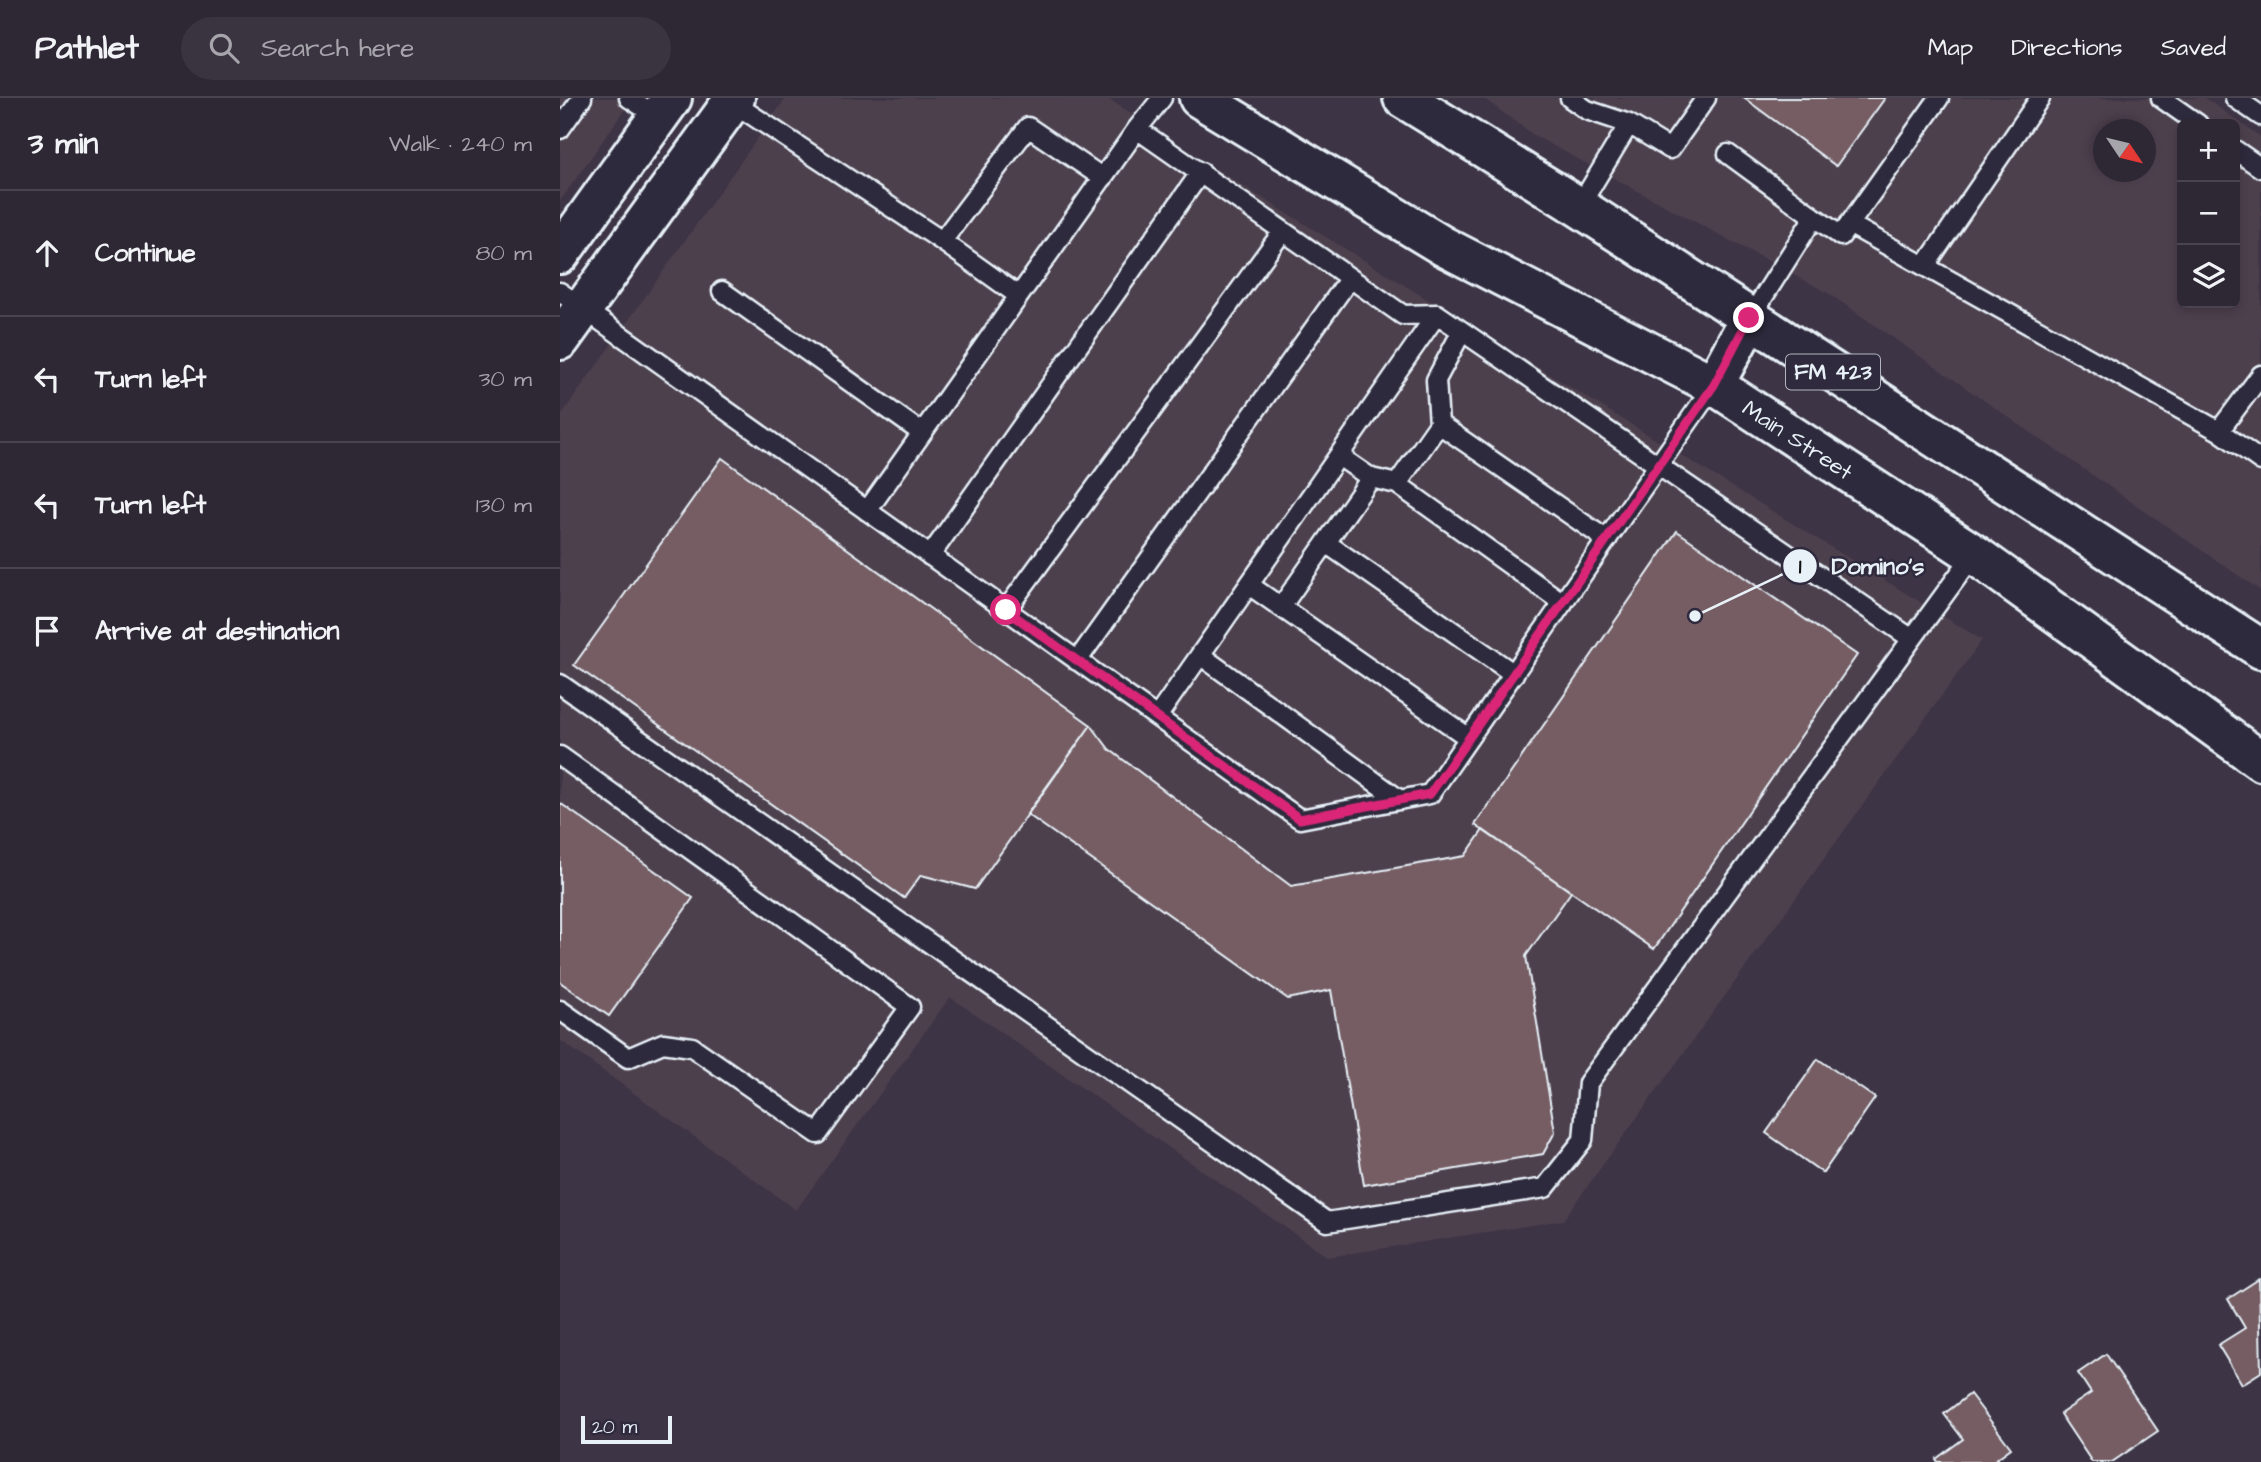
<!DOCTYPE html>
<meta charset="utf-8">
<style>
body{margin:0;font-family:"Architects Daughter",sans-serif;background:#3a3340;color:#f1f3f6}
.controls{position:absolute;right:21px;top:21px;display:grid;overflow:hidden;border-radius:10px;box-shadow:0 4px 10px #0003}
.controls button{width:63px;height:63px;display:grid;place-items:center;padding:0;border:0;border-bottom:2px solid #49444f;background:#2e2734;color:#f1f3f6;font:35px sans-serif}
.compass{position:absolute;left:1533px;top:21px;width:63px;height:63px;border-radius:50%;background:#2e2734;box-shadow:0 4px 10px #0003;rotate:125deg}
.scale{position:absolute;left:21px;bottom:18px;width:91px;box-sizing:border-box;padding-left:7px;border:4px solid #e8f1f8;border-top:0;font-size:19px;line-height:24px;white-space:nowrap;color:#e8f1f8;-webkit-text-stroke:5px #2f2a3d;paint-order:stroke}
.stop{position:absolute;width:21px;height:21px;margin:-16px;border:5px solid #db2777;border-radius:50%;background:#fff}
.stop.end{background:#db2777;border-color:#fff;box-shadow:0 2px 7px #0008}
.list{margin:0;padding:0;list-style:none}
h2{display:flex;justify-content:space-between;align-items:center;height:91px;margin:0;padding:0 28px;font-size:30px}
h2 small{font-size:23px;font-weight:400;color:#a7a5ac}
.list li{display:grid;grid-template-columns:46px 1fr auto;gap:21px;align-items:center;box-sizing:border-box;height:126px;padding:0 28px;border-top:2px solid #49444f}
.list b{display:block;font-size:26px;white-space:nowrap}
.list em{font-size:23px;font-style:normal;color:#a7a5ac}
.icon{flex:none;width:38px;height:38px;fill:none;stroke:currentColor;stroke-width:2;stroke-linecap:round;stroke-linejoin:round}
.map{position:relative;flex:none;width:1701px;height:1364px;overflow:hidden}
header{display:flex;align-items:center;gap:42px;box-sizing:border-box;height:98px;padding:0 35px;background:#2e2734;border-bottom:2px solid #49444f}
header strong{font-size:33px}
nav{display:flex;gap:38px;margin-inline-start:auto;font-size:24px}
.search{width:490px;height:63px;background:#3a3340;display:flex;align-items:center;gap:18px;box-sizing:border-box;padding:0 24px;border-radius:38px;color:#a7a5ac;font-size:26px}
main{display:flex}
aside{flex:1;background:#2e2734}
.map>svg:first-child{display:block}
</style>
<header>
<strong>Pathlet</strong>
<div class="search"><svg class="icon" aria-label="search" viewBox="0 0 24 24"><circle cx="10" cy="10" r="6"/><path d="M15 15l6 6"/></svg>Search here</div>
<nav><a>Map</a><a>Directions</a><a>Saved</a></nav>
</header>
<main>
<aside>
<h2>3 min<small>Walk · 240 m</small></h2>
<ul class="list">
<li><svg class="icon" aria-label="ahead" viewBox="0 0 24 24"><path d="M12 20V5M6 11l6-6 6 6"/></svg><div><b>Continue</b></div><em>80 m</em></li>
<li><svg class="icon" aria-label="left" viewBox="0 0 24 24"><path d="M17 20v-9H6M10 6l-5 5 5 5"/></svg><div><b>Turn left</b></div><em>30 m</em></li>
<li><svg class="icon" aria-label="left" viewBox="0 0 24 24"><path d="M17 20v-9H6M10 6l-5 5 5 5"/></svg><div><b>Turn left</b></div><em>130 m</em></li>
<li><svg class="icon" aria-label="arrive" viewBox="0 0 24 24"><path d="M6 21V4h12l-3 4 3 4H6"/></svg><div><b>Arrive at destination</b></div></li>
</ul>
</aside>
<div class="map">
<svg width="1701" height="1364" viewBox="0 0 1701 1364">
<rect width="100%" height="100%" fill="#3d3445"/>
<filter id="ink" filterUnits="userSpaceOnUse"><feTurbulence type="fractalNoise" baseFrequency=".0143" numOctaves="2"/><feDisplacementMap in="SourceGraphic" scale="14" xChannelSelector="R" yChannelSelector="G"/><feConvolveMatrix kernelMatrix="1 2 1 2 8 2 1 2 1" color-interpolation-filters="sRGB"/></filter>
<g filter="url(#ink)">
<!-- built -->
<path fill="#4e404e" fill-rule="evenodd" d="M0,0H73L0,103Z
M226,0H547L639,61L1422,542L1003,1122L768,1159L390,899L236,1112L0,942V319Z
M923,0H1645L1701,39V493L1268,195L975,38ZM1622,26H1675V205H1622ZM1544,32H1586V74H1544Z"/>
<!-- building -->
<path fill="#745d64" stroke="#e8f1f8" stroke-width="2" d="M1184,0H1325L1276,68Z
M162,360L531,627L415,791L361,777L344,800L14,567Z
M1117,433L1297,557L1094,851L915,727Z
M531,627L549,651L731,788L905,758L923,732L1011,794L966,858L995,1034L983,1056L804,1087L771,892L728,901L467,716Z
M0,705L133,800L49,918L0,884Z
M1258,961L1315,1000L1263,1075L1206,1035Z
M1699,1181L1701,1274L1682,1286L1658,1247L1685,1230L1668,1201Z
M1546,1256L1598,1333L1552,1364H1532L1500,1316L1531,1295L1518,1275Z
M1410,1296L1451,1350L1432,1364H1378L1376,1361L1403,1341L1384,1316Z"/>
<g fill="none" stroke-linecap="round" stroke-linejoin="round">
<defs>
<path id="lane" d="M69,0L98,19
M1010,0L1027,12L1069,26L1110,51L1146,0
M1601,0L1638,26
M1675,0L1701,18
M172,4L382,143L468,29L543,80
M0,31L22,0
M577,31L602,0
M1675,52L1701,70
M1168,56L1254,119
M1019,109L1069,26
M1289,126L1659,333L1701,363
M382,143L459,198
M1365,168L1480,0
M162,193L362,335
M0,194L740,721L870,696L1154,287
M1190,220L1254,119L1281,138L1379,0
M902,233L876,282L879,326L1047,442
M1659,333L1701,277
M779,358L811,380
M837,386L1003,505
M307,413L577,31L843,217L877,216L1352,541
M766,445L954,576
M370,458L641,74
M689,487L909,640
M721,509L811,380L837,386L879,326
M446,512L723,133
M640,557L840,702
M517,563L790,180
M0,586L767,1124L985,1090L1023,1042L1028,985L1414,456
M597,619L877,216
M0,658L350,909L258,1036L132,949L103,945L68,960L0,912"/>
<path id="secondary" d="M0,156L112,0
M0,242L175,0"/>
<g id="primary">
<path id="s1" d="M639,0L883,148L1154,287L1414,456L1701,663"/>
<path d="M843,0L1019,109L1701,551"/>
<path d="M1154,287L1190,220"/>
</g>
</defs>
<!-- lane casing -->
<use href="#lane" stroke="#e8f1f8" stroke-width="23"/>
<!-- secondary casing -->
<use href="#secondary" stroke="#e8f1f8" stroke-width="44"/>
<!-- primary casing -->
<use href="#primary" stroke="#e8f1f8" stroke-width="44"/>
<!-- lane -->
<use href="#lane" stroke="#2f2a3d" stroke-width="18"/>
<!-- secondary -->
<use href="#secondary" stroke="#2f2a3d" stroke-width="38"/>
<!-- primary -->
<use href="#primary" stroke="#2f2a3d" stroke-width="38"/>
</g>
</g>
<g fill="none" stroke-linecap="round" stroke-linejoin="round" filter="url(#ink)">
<!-- route -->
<path stroke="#db2777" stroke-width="9" d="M446,512L740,721L870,696L1154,287L1189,220"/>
</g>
<g text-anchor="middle" stroke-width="5" stroke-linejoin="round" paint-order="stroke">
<!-- shield labels -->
<rect fill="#2f2a3d" stroke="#b0b5c0" stroke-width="2" x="1226" y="256.5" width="94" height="35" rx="5"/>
<g font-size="21" font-weight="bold" fill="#e8f1f8">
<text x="1273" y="281">FM 423</text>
</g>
<!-- street labels -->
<g font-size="23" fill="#e8f1f8" stroke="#2f2a3d">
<text dy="8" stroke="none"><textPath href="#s1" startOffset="690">Main Street</textPath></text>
</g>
</g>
<!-- callouts -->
<path fill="none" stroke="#e8f1f8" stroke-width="2.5" d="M1135 518L1240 468"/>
<g fill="#e8f1f8" stroke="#2f2a3d" stroke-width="2.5">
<circle cx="1135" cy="518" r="7"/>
<circle cx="1240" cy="468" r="18"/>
</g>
<g font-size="21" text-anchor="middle" font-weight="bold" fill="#111">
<text x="1240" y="475">1</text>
</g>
<g font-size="24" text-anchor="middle" font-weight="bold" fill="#e8f1f8" stroke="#2f2a3d" stroke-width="5" stroke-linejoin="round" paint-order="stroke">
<text x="1318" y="476">Domino's</text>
</g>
</svg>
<div class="controls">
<button>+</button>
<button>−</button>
<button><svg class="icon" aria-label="layers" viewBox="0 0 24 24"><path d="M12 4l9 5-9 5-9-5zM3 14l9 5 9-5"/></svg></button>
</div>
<svg class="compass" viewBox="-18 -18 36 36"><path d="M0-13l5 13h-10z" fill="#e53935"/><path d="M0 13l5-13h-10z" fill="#a7a5ac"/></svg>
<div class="scale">20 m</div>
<div class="stop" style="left:446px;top:512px"></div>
<div class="stop end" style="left:1189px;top:220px"></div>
</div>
</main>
